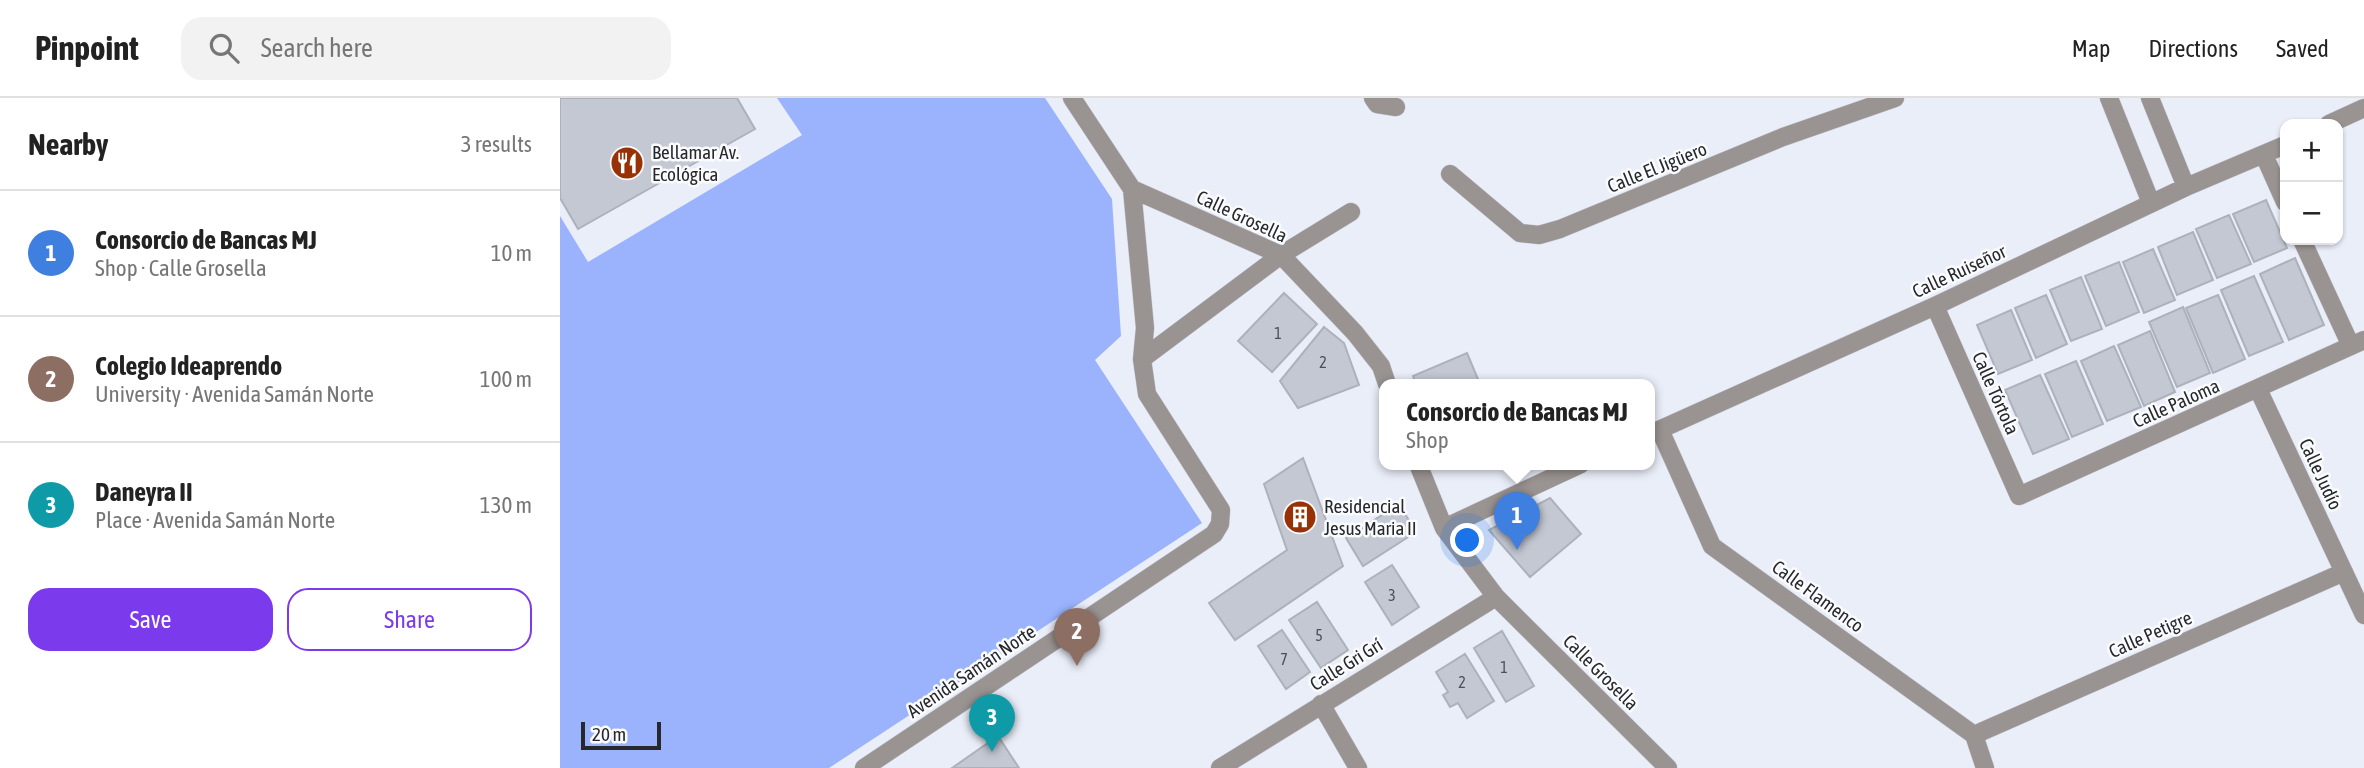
<!DOCTYPE html>
<meta charset="utf-8">
<style>
body{margin:0;font-family:"Asap Condensed",sans-serif;background:#f2f2f2;color:#222}
.controls{position:absolute;right:21px;top:21px;display:grid;overflow:hidden;border-radius:14px;box-shadow:0 2px 5px #0004}
.controls button{width:63px;height:63px;display:grid;place-items:center;padding:0;border:0;border-bottom:2px solid #e0e0e0;background:#fff;color:#222;font:35px sans-serif}
.scale{position:absolute;left:21px;bottom:18px;width:80px;box-sizing:border-box;padding-left:7px;border:4px solid #27282c;border-top:0;font-size:19px;line-height:24px;white-space:nowrap;color:#27282c;-webkit-text-stroke:5px #fafbfd;paint-order:stroke}
.you{position:absolute;left:908px;top:443px;width:24px;height:24px;margin:-18px;border:5px solid #fff;border-radius:50%;background:#1a73e8;box-shadow:0 0 0 10px #1a73e833}
.badge{display:grid;place-items:center;width:46px;height:46px;border-radius:50%;background:#7c3aed;color:#fff;font-size:23px;font-weight:700}
.pin{position:absolute;translate:-50% -58px;filter:drop-shadow(0 2px 4px #0008)}
.pin::after{content:'';position:absolute;top:37px;width:24px;height:21px;background:inherit;clip-path:polygon(0 0,100% 0,50% 100%)}
.popup{position:absolute;left:819px;top:281px;width:276px;height:91px;box-sizing:border-box;display:grid;place-content:center;border-radius:14px;background:#fff;filter:drop-shadow(0 2px 5px #0005);font-size:23px;white-space:nowrap;color:#767676}
.popup b{font-size:26px;color:#222}
.popup::after{content:'';position:absolute;left:50%;top:100%;margin-left:-14px;border:14px solid transparent;border-top-color:#fff}
.list{margin:0;padding:0;list-style:none}
h2{display:flex;justify-content:space-between;align-items:center;height:91px;margin:0;padding:0 28px;font-size:30px}
h2 small{font-size:23px;font-weight:400;color:#767676}
.list li{display:grid;grid-template-columns:46px 1fr auto;gap:21px;align-items:center;box-sizing:border-box;height:126px;padding:0 28px;border-top:2px solid #e0e0e0}
.list b{display:block;font-size:26px;white-space:nowrap}
.list p{margin:0;font-size:23px;white-space:nowrap;color:#767676}
.list em{font-size:23px;font-style:normal;color:#767676}
.actions{display:flex;gap:14px;padding:21px 28px}
.actions a{flex:1;padding:16px 0;border:2px solid #7c3aed;border-radius:21px;text-align:center;font-size:24px;color:#7c3aed}
.actions .main{background:#7c3aed;color:#fff}
.icon{flex:none;width:38px;height:38px;fill:none;stroke:currentColor;stroke-width:2;stroke-linecap:round;stroke-linejoin:round}
.map{position:relative;flex:none;width:1804px;height:670px;overflow:hidden}
header{display:flex;align-items:center;gap:42px;box-sizing:border-box;height:98px;padding:0 35px;background:#fff;border-bottom:2px solid #e0e0e0}
header strong{font-size:33px}
nav{display:flex;gap:38px;margin-inline-start:auto;font-size:24px}
.search{width:490px;height:63px;background:#f2f2f2;display:flex;align-items:center;gap:18px;box-sizing:border-box;padding:0 24px;border-radius:21px;color:#767676;font-size:26px}
main{display:flex}
aside{flex:1;background:#fff}
.map>svg:first-child{display:block}
</style>
<header>
<strong>Pinpoint</strong>
<div class="search"><svg class="icon" aria-label="search" viewBox="0 0 24 24"><circle cx="10" cy="10" r="6"/><path d="M15 15l6 6"/></svg>Search here</div>
<nav><a>Map</a><a>Directions</a><a>Saved</a></nav>
</header>
<main>
<aside>
<h2>Nearby<small>3 results</small></h2>
<ul class="list">
<li><span class="badge" style="background:#3f7fe0">1</span><div><b>Consorcio de Bancas MJ</b><p>Shop · Calle Grosella</p></div><em>10 m</em></li>
<li><span class="badge" style="background:#8d6e63">2</span><div><b>Colegio Ideaprendo</b><p>University · Avenida Samán Norte</p></div><em>100 m</em></li>
<li><span class="badge" style="background:#0f9aa8">3</span><div><b>Daneyra II</b><p>Place · Avenida Samán Norte</p></div><em>130 m</em></li>
</ul>
<div class="actions"><a class="main">Save</a><a>Share</a></div>
</aside>
<div class="map">
<svg width="1804" height="670" viewBox="0 0 1804 670">
<rect width="100%" height="100%" fill="#eaeef9"/>
<!-- forest -->
<path fill="#9ab3fc" d="M217,0H485L552,101L561,238L535,262L642,425L269,670H0V118L28,164L242,37Z"/>
<!-- building -->
<path fill="#c4c8d3" stroke="#adb1bb" stroke-width="2" d="M0,0H177L195,31L18,131L0,100Z
M1706,102L1727,150L1694,164L1673,116Z
M1669,117L1691,166L1657,180L1636,131Z
M1633,134L1653,182L1617,197L1598,149Z
M1593,151L1615,202L1584,215L1563,164Z
M1735,160L1764,227L1729,242L1700,176Z
M1559,164L1579,214L1546,228L1525,178Z
M1694,178L1723,244L1689,258L1661,192Z
M1521,179L1542,231L1511,243L1490,192Z
M724,195L757,226L712,274L678,243Z
M1486,197L1507,246L1476,260L1455,210Z
M1658,197L1685,261L1653,275L1626,210Z
M1623,209L1650,275L1617,289L1589,224Z
M1451,212L1472,262L1438,276L1417,227Z
M764,229L784,245L799,287L738,310L720,283Z
M1590,233L1615,294L1584,308L1558,247Z
M1554,248L1581,309L1547,323L1521,263Z
M907,255L920,286H856L853,278Z
M1516,263L1543,326L1512,339L1485,276Z
M1480,277L1509,341L1473,356L1445,292Z
M743,360L783,468L675,542L649,505L727,452L704,386Z
M990,400L1021,436L970,479L929,432Z
M839,406L856,434L803,468L786,440Z
M832,467L859,509L832,527L805,484Z
M757,504L788,552L761,570L729,522Z
M722,532L750,574L726,591L698,548Z
M942,533L974,588L946,604L914,550Z
M905,556L934,603L907,620L898,605L890,609L883,597L888,594L876,574Z
M438,638L459,670H392Z"/>
<g fill="none" stroke-linecap="round" stroke-linejoin="round">
<defs>
<path id="street" d="M512,0L572,91L721,157L795,235L821,268L827,286
M813,0L817,6L836,9
M1549,0L1591,105
M1590,0L1626,89
M1769,26L1804,10
M1704,57L1725,104
M890,76L960,135L979,137L1000,131L1223,39L1335,0
M1742,142L1791,248
M1375,208L1459,398L1804,242
M582,261L721,157L791,114
M1698,291L1804,517
M1100,332L1152,448L1414,637L1425,670
M1090,336L1375,208L1626,89L1725,47
M858,366L884,430L936,499L1108,670
M884,430L1021,366
M761,606L798,670
M1414,637L1784,474
M304,670L654,436L660,426L661,412L587,296L582,261L585,230L572,91
M660,670L936,499"/>
</defs>
<!-- street casing -->
<use href="#street" stroke="#c7cad4" stroke-width="19"/>
<!-- street -->
<use href="#street" stroke="#999391" stroke-width="18"/>
</g>
<!-- icons -->
<defs>
<symbol id="restaurant-disc" viewBox="-11 -11 22 22"><circle r="9.5" fill="#983206" stroke="#fafbfd"/><path d="M-5-6h1v4h1v-4h1v4h1v-4h1v5L-1.5 .5V6h-2V.5L-5-1ZM5-6V6H3V1.5H1.5Q1.5-4 5-6Z" fill="#fff"/></symbol>
<symbol id="building-disc" viewBox="-11 -11 22 22"><circle r="9.5" fill="#983206" stroke="#fafbfd"/><path d="M-4-6H4V6H1V3H-1V6H-4ZM-2.5-4.3h1.7v1.8h-1.7ZM.8-4.3h1.7v1.8H.8ZM-2.5-1h1.7V.8h-1.7ZM.8-1h1.7V.8H.8Z" fill="#fff"/></symbol>
</defs>
<g fill-rule="evenodd">
<use href="#restaurant-disc" x="48" y="46" width="38" height="38"/>
<use href="#building-disc" x="721" y="400" width="38" height="38"/>
</g>
<g text-anchor="middle" stroke-width="5" stroke-linejoin="round" paint-order="stroke">
<!-- number labels -->
<g font-size="16" fill="#4e5056">
<text x="718" y="241">1</text>
<text x="763" y="270">2</text>
<text x="832" y="503">3</text>
<text x="759" y="543">5</text>
<text x="724" y="567">7</text>
<text x="944" y="575">1</text>
<text x="902" y="590">2</text>
</g>
<!-- poi labels -->
<g font-size="19" fill="#27282c" stroke="#fafbfd" text-anchor="start">
<text x="92" y="61">Bellamar Av.<tspan x="92" dy="22">Ecológica</tspan></text>
<text x="764" y="415">Residencial<tspan x="764" dy="22">Jesus Maria II</tspan></text>
</g>
<!-- street labels -->
<g font-size="19" fill="#27282c" stroke="#fafbfd">
<text transform="translate(1097 69) rotate(-22)" y="7">Calle El Jigüero</text>
<text transform="translate(682 118) rotate(25)" y="7">Calle Grosella</text>
<text transform="translate(1399 173) rotate(-25)" y="7">Calle Ruiseñor</text>
<text transform="translate(1436 295) rotate(66)" y="7">Calle Tórtola</text>
<text transform="translate(1616 305) rotate(-24)" y="7">Calle Paloma</text>
<text transform="translate(1761 376) rotate(65)" y="7">Calle Judío</text>
<text transform="translate(1258 498) rotate(36)" y="7">Calle Flamenco</text>
<text transform="translate(1590 536) rotate(-24)" y="7">Calle Petigre</text>
<text transform="translate(786 566) rotate(-32)" y="7">Calle Gri Grí</text>
<text transform="translate(411 573) rotate(-34)" y="7">Avenida Samán Norte</text>
<text transform="translate(1041 574) rotate(45)" y="7">Calle Grosella</text>
</g>
</g>
</svg>
<div class="controls">
<button>+</button>
<button>−</button>
</div>
<div class="scale">20 m</div>
<div class="you"></div>
<div class="pin badge" style="left:957px;top:452px;background:#3f7fe0">1</div>
<div class="popup"><b>Consorcio de Bancas MJ</b>Shop</div>
<div class="pin badge" style="left:517px;top:568px;background:#8d6e63">2</div>
<div class="pin badge" style="left:432px;top:654px;background:#0f9aa8">3</div>
</div>
</main>
